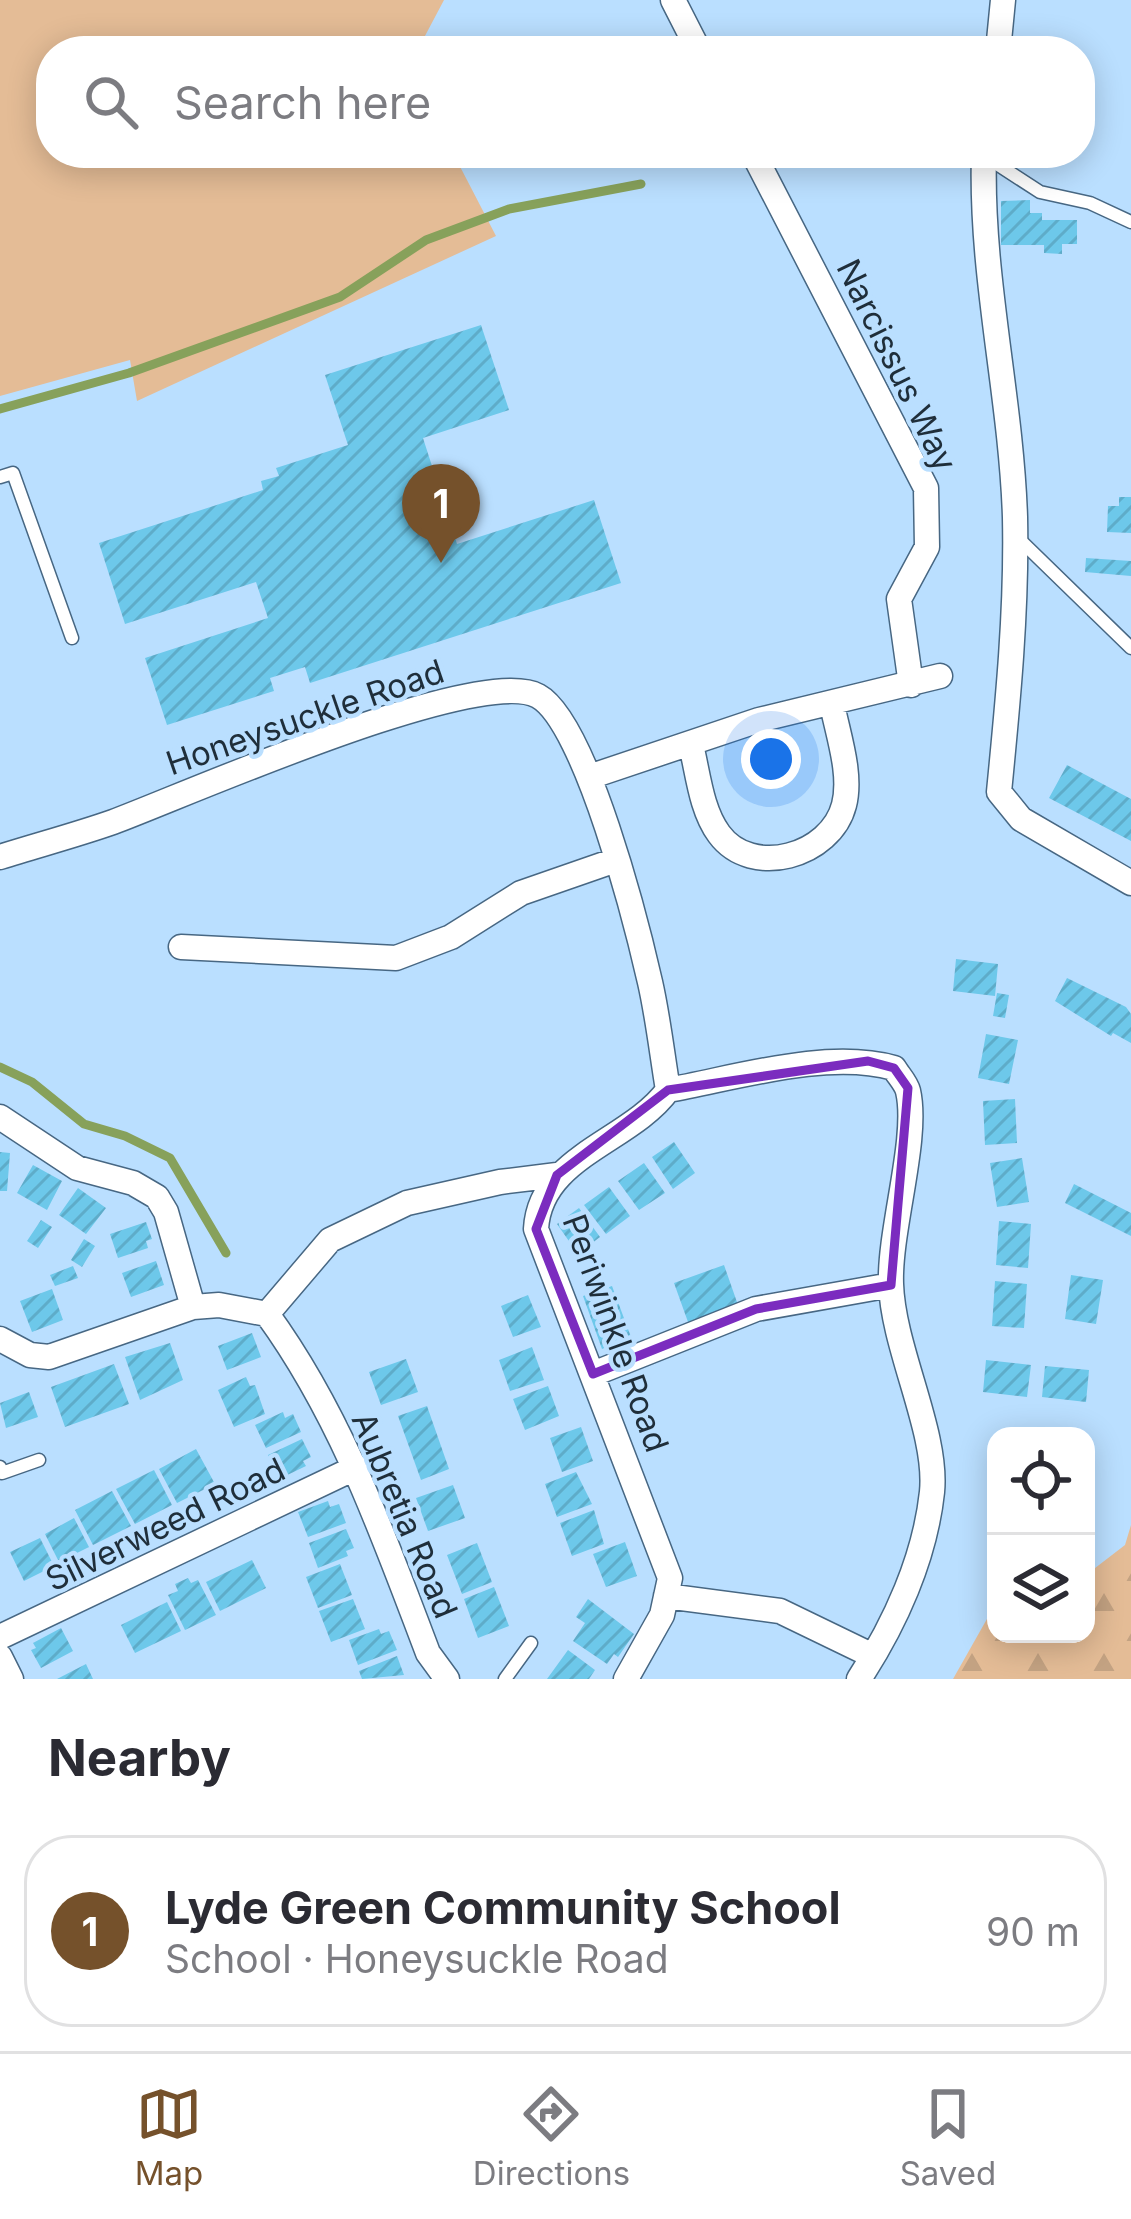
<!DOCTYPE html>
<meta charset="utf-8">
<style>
body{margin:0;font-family:Inter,sans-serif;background:#f2f2f3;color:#2b2b33}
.controls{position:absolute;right:36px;bottom:36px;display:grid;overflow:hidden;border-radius:24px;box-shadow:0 6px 30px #0003}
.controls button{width:108px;height:108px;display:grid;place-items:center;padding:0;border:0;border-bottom:3px solid #e1e1e2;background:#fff;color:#2b2b33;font:60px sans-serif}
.you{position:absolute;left:771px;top:759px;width:42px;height:42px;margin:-30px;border:9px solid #fff;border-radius:50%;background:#1a73e8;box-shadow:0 0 0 18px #1a73e833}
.badge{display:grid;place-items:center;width:78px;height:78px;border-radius:50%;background:#75512b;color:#fff;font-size:39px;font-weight:700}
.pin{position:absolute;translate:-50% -99px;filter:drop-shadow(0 3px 6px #0008)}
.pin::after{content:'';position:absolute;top:63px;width:42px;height:36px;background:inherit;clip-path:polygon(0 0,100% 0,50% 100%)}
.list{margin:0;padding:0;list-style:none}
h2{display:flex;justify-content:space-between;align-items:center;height:156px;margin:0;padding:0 48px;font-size:51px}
h2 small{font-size:39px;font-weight:400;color:#7c7c81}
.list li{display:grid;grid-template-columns:78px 1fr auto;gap:36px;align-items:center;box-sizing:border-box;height:192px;margin:0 24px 24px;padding:0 24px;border:3px solid #e1e1e2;border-radius:48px}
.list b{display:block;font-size:45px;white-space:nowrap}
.list p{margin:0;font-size:39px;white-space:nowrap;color:#7c7c81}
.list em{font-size:39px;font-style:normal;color:#7c7c81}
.icon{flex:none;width:66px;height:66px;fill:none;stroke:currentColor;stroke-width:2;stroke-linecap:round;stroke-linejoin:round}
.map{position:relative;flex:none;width:1131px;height:1679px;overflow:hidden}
.search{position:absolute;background:#fff;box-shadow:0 6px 30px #0003;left:36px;right:36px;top:36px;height:132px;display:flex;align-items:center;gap:30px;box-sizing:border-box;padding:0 42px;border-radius:48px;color:#7c7c81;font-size:45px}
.sheet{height:372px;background:#fff}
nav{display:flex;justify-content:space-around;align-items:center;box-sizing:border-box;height:168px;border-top:3px solid #e1e1e2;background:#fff;font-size:33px;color:#7c7c81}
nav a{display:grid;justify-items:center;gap:6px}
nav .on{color:#75512b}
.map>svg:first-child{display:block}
</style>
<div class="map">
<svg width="1131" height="1679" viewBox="0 0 1131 1679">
<defs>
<pattern id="forest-firs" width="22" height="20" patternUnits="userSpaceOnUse" patternTransform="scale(3)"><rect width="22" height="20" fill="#e4bc96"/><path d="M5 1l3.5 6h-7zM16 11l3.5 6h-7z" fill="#c3a282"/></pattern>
<pattern id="building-hatch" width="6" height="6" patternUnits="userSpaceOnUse" patternTransform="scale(3)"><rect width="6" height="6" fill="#6dc8ea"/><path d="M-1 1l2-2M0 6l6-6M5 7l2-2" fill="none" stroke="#5eacc9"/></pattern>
</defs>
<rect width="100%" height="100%" fill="#badfff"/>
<!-- green -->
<path fill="#e4bc96" d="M0,0H444L417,51H51V153H453L496,236L137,401L130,360L0,396Z"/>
<!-- forest -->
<path fill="url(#forest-firs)" d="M1131,1525V1679H953L996,1603V1634H1086V1575L1125,1545Z"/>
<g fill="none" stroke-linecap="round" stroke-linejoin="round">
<!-- stream -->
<path stroke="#87a15b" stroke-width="9" d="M0,409L129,373L340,297L426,240L509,209L641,184
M0,1067L32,1082L84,1124L125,1136L170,1158L226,1253"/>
</g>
<!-- building -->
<path fill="url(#building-hatch)" d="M1030,200V213H1042V220H1077V244H1062V254L1044,253V245H1001V201Z
M481,325L509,410L423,438L457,544L594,500L621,583L310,683L305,667L270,678L274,691L167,725L145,658L268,618L256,582L125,624L99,543L263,490L261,481L279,476L276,468L348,445L325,375Z
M1119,497H1131V533L1107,532L1108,506H1119Z
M1086,558L1131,561V576L1085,572Z
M1067,765L1131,799V841L1049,798Z
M956,959L998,964L995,996L953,991Z
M1067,978L1126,1007L1131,1014V1043L1113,1033L1111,1036L1055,1001Z
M997,993L1009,995L1005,1018L993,1016Z
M986,1034L1018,1040L1009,1084L978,1078Z
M1015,1099L1017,1143L985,1145L983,1101Z
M674,1142L695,1173L673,1189L652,1157Z
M0,1152L10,1153L7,1191H0Z
M1022,1158L1029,1202L997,1207L990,1163Z
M644,1163L665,1193L639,1210L618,1181Z
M33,1165L62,1181L47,1210L17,1193Z
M1074,1184L1131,1213V1236L1065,1203Z
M609,1187L630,1216L606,1234L584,1205Z
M78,1188L106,1208L86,1234L59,1215Z
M579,1208L600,1237L578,1254L557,1224Z
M41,1220L52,1227L38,1248L27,1241Z
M999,1221L1031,1224L1028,1268L996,1265Z
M146,1222L152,1239L146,1241L148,1248L118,1258L110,1234Z
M84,1239L95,1246L82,1267L71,1260Z
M156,1261L164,1285L131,1297L122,1273Z
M724,1265L738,1305L688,1322L674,1283Z
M73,1266L78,1278L55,1286L50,1275Z
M1071,1275L1103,1280L1096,1324L1065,1319Z
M995,1281L1027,1284L1024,1328L992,1326Z
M612,1286L631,1337L602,1349L583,1296Z
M52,1289L63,1320L32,1332L20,1301Z
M528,1295L541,1327L513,1337L501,1306Z
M252,1333L261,1357L227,1370L218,1346Z
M170,1343L183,1380L140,1400L125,1357Z
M532,1347L544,1380L510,1391L499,1360Z
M406,1359L418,1392L381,1405L369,1372Z
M986,1360L1031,1365L1027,1397L983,1392Z
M114,1364L129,1404L65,1427L51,1387Z
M1045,1366L1089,1370L1086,1402L1042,1397Z
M246,1377L250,1386L255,1385L265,1414L234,1427L218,1390Z
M548,1386L559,1416L525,1430L513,1399Z
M29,1392L38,1417L6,1428L0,1403Z
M427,1406L449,1469L421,1480L398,1416Z
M283,1412L285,1418L293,1414L301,1432L266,1448L255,1425Z
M581,1427L593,1461L562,1472L550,1438Z
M302,1439L311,1457L303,1461L306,1466L279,1479L268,1455Z
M196,1449L215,1484L177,1503L159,1469Z
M154,1470L172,1505L135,1524L116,1489Z
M576,1472L592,1504L557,1517L545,1484Z
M453,1485L465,1518L428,1531L416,1498Z
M112,1491L131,1526L93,1545L75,1510Z
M328,1501L330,1507L339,1504L346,1523L308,1537L298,1512Z
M594,1510L604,1544L572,1556L560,1523Z
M74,1518L89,1547L59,1562L45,1534Z
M346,1529L354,1548L346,1551L348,1556L318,1568L309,1543Z
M40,1538L54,1566L24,1581L10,1552Z
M625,1542L637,1576L606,1587L593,1554Z
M477,1543L492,1582L462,1594L447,1555Z
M252,1560L266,1588L220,1611L206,1582Z
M340,1564L352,1595L318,1608L306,1577Z
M188,1578L191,1583L198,1580L216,1615L185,1630L168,1595L178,1591L175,1584Z
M494,1587L509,1626L478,1638L464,1599Z
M353,1599L365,1629L331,1642L319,1611Z
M588,1599L634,1634L618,1657L614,1654L607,1664L573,1641L585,1623L576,1617Z
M167,1602L181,1631L135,1653L121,1625Z
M61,1628L73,1651L41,1668L31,1650L36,1648L33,1643Z
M379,1629L381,1634L389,1631L397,1650L358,1665L349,1640Z
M568,1650L595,1670L589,1679H547Z
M397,1656L404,1675L362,1679L359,1671Z
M86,1664L93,1679H57Z"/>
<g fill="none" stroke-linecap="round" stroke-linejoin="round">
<defs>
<path id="service" d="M986,157L1040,192L1090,203L1131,222
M0,477L13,473L72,638
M1019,539L1131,648
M0,1467L2,1473L39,1460
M505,1679L531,1643"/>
<path id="minor" d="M673,0L699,51
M998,51L1003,0
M753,153L926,488L927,547L899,599L911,685
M984,153C980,276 1011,395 1015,517C1017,609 1008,701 999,792L1021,819L1131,883
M691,745C698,773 701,810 719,834C752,879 831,856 844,805C852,774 838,735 832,704
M589,777L759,720L940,676
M0,857C38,845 76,835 113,822C186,795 479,664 538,696C586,722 637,925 650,982C658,1017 662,1054 668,1090C630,1142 540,1156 536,1229L670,1578L662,1615L626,1679
M181,947L396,958L451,937L521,893L616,860
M668,1090C736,1078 827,1049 894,1068C898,1075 906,1083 908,1091C919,1138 889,1230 891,1284C893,1349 938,1432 932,1492C925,1558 895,1624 859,1679
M0,1117L77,1168L133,1183L157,1197L166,1212L193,1307
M267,1314C342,1417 383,1535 428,1653L447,1679
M267,1314L330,1240L407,1203L500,1182L557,1175
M0,1339L30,1355L49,1357L193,1307L219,1305L267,1314
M593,1374L756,1309L891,1285
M666,1596L780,1611L873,1656
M0,1637L357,1467
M0,1657L11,1679"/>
</defs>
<!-- service casing -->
<use href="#service" stroke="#476783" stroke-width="15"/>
<!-- minor casing -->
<use href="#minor" stroke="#476783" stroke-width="27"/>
<!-- service -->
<use href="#service" stroke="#fff" stroke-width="12"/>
<!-- minor -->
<use href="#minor" stroke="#fff" stroke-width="24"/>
</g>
<!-- marked area -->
<path fill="none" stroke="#7b2cbf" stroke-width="9" stroke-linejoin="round" d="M868,1061L894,1068L908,1088L891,1285L756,1309L593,1374L536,1229L557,1175L668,1090Z"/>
<g text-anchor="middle" stroke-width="9" stroke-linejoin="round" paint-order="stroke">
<!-- street labels -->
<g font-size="33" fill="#1f2e3a" stroke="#badfff">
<text transform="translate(897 365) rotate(64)" y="12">Narcissus Way</text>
<text transform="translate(305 717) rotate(-19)" y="12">Honeysuckle Road</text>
<text transform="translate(616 1333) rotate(70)" y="12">Periwinkle Road</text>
<text transform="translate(405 1515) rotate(67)" y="12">Aubretia Road</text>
<text transform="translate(165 1524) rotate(-26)" y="12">Silverweed Road</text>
</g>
</g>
</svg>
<div class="controls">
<button><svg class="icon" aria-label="locate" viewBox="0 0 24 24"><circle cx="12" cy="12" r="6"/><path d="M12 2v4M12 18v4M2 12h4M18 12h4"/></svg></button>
<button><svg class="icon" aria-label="layers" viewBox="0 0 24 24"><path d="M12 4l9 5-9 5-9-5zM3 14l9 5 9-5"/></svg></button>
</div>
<div class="you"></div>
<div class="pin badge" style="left:441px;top:563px">1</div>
<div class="search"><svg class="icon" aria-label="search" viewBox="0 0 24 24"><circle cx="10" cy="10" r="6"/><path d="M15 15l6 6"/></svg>Search here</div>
</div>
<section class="sheet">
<h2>Nearby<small></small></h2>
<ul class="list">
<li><span class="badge">1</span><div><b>Lyde Green Community School</b><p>School · Honeysuckle Road</p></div><em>90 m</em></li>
</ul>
</section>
<nav>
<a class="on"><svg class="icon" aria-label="map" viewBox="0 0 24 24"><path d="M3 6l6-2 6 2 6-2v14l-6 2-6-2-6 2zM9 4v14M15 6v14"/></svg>Map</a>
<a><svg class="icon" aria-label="directions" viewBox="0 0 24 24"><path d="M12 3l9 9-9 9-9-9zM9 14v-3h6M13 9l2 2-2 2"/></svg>Directions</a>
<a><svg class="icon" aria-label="saved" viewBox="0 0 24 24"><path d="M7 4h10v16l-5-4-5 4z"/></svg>Saved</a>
</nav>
